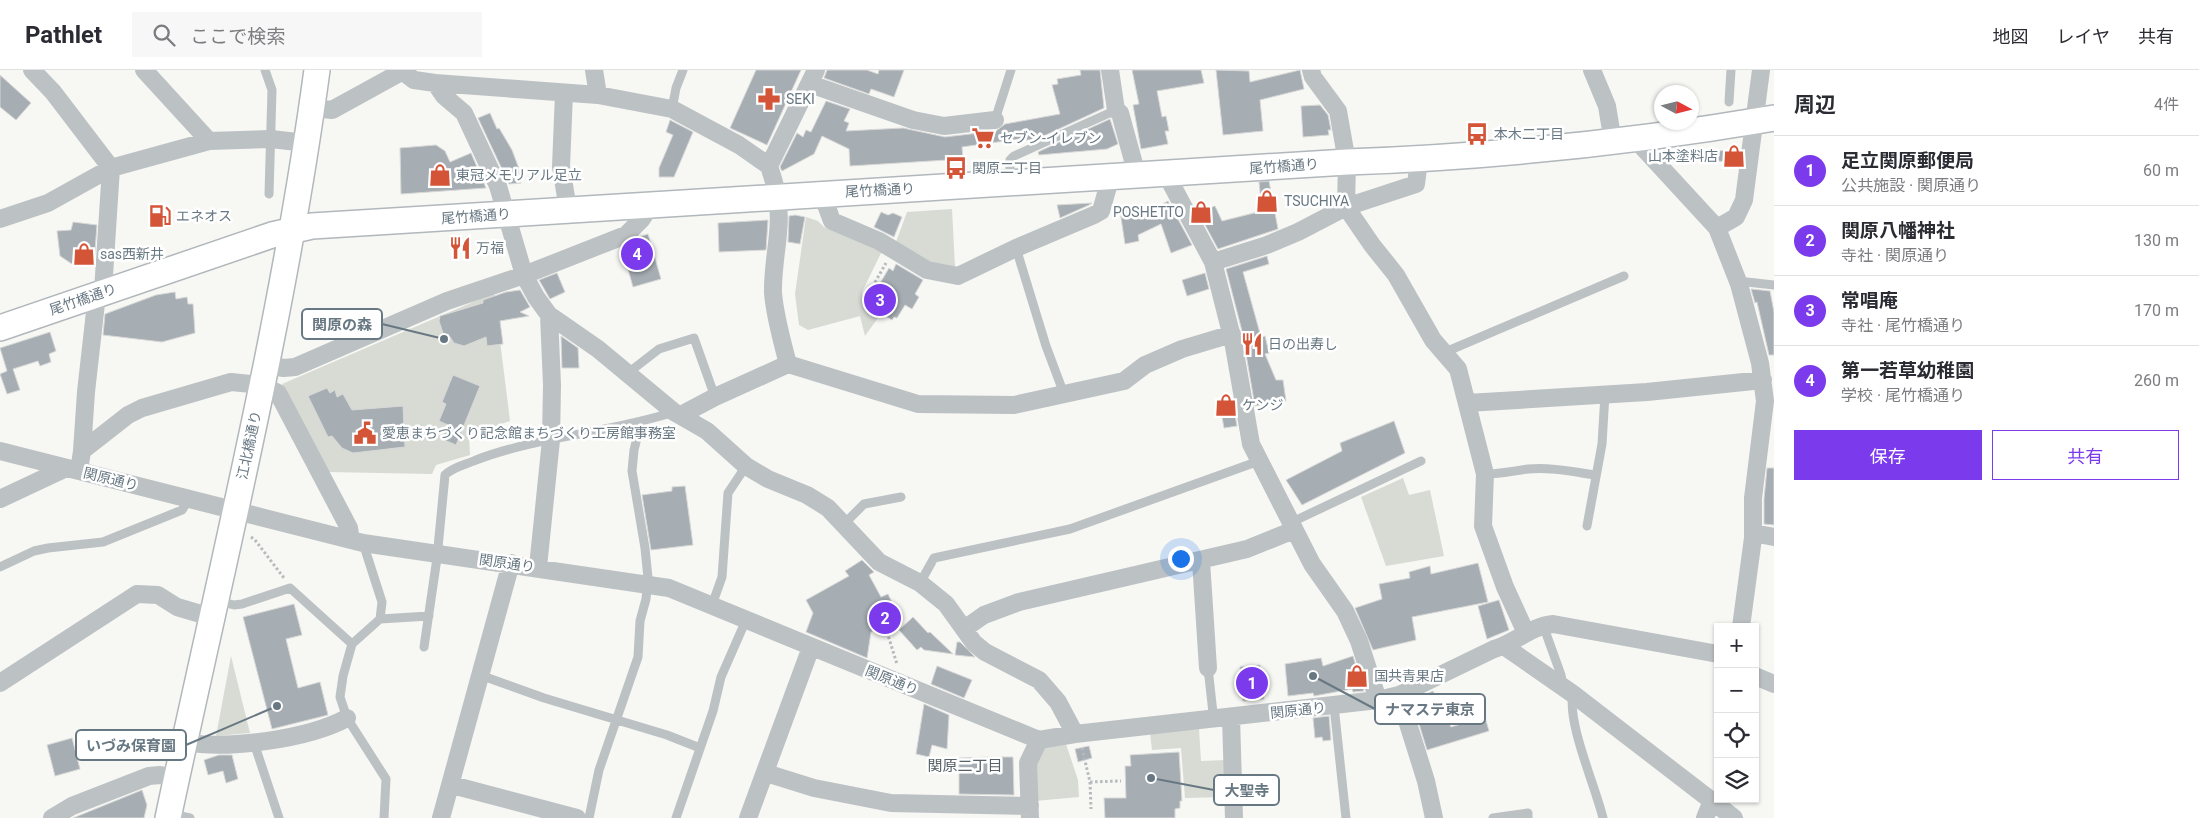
<!DOCTYPE html>
<html lang="ja">
<meta charset="utf-8">
<style>
body{margin:0;font-family:Roboto,"Noto Sans JP",sans-serif;background:#f7f7f7;color:#2b2b33}
.controls{position:absolute;right:15px;bottom:15px;display:grid;overflow:hidden;border-radius:0px;box-shadow:0 1px 4px #0004}
.controls button{width:45px;height:45px;display:grid;place-items:center;padding:0;border:0;border-bottom:1px solid #e1e1e2;background:#fff;color:#2b2b33;font:25px sans-serif}
.compass{position:absolute;left:1654px;top:15px;width:45px;height:45px;border-radius:50%;background:#fff;box-shadow:0 1px 4px #0004;rotate:97deg}
.you{position:absolute;left:1180px;top:488px;width:18px;height:18px;margin:-12px;border:4px solid #fff;border-radius:50%;background:#1a73e8;box-shadow:0 0 0 8px #1a73e833}
.badge{display:grid;place-items:center;width:32px;height:32px;border-radius:50%;background:#7c3aed;color:#fff;font-size:16px;font-weight:700}
.pin{position:absolute;translate:-50% -50%;border:2px solid #fff;box-shadow:0 1px 5px #0006}
.list{margin:0;padding:0;list-style:none}
h2{display:flex;justify-content:space-between;align-items:center;height:65px;margin:0;padding:0 20px;font-size:21px}
h2 small{font-size:16px;font-weight:400;color:#7c7c81}
.list li{display:grid;grid-template-columns:32px 1fr auto;gap:15px;align-items:center;box-sizing:border-box;height:70px;padding:0 20px;border-top:1px solid #e1e1e2}
.list b{display:block;font-size:19px;white-space:nowrap}
.list p{margin:0;font-size:16px;white-space:nowrap;color:#7c7c81}
.list em{font-size:16px;font-style:normal;color:#7c7c81}
.actions{display:flex;gap:10px;padding:15px 20px}
.actions a{flex:1;padding:11px 0;border:1px solid #7c3aed;border-radius:0px;text-align:center;font-size:18px;color:#7c3aed}
.actions .main{background:#7c3aed;color:#fff}
.icon{flex:none;width:28px;height:28px;fill:none;stroke:currentColor;stroke-width:2;stroke-linecap:round;stroke-linejoin:round}
.map{position:relative;flex:none;width:1774px;height:748px;overflow:hidden}
header{display:flex;align-items:center;gap:30px;box-sizing:border-box;height:70px;padding:0 25px;background:#fff;border-bottom:1px solid #e1e1e2}
header strong{font-size:24px}
nav{display:flex;gap:28px;margin-inline-start:auto;font-size:18px}
.search{width:350px;height:45px;background:#f7f7f7;display:flex;align-items:center;gap:12px;box-sizing:border-box;padding:0 18px;border-radius:0px;color:#7c7c81;font-size:19px}
main{display:flex}
aside{flex:1;background:#fff}
.map>svg:first-child{display:block}
</style>
<header>
<strong>Pathlet</strong>
<div class="search"><svg class="icon" aria-label="search" viewBox="0 0 24 24"><circle cx="10" cy="10" r="6"/><path d="M15 15l6 6"/></svg>ここで検索</div>
<nav><a>地図</a><a>レイヤ</a><a>共有</a></nav>
</header>
<main>
<div class="map">
<svg width="1774" height="748" viewBox="0 0 1774 748">
<rect width="100%" height="100%" fill="#f7f7f4"/>
<!-- green -->
<path fill="#d7dbd4" d="M952,139L955,197L935,195L896,172L907,142Z
M806,147L818,151L824,157L883,179L862,222V232L880,245L865,266L860,246L808,260L799,255L795,224Z
M494,223L510,351L469,365L470,385L436,395L432,404L328,402L282,314Z
M1403,408L1409,425L1430,420L1444,486L1386,496L1361,427Z
M231,586L250,663L216,666Z
M1199,659L1201,691L1225,690L1227,727L1185,728L1181,678L1152,680L1150,663Z
M1066,674L1078,710L1079,727L1035,731L1034,696L1045,677Z"/>
<!-- building -->
<path fill="#a6adb3" stroke="#d8d8d7" d="M756,0H801L767,75L730,58Z
M827,0H867L878,4L879,0H904L894,27L871,19L869,24L824,8Z
M1080,0H1100L1104,38L1035,70H1026V68L962,77L963,89L850,96L849,79L822,66L814,84L782,101L780,97L797,63L803,67L806,60L811,62L826,31L850,39L844,51L849,53L846,61L903,58L945,67L996,61L1005,54L1060,44L1052,15L1058,14L1057,9L1081,5Z
M1132,0H1201L1204,13L1157,21L1162,47L1166,46L1169,61H1165L1168,74L1141,79L1133,35L1139,34Z
M1216,0L1249,1L1250,12L1300,0L1304,19L1260,30L1263,61L1223,65Z
M0,5L31,33L16,50L0,37Z
M1320,35L1328,45L1331,60H1328L1329,65L1303,67L1301,36Z
M490,43L497,59L499,58L512,80L521,104L518,106L521,113L509,114L478,48Z
M1110,49L1118,74L1107,79L1039,85L1038,82Z
M670,50L693,62L674,107H659V98L673,65L666,62Z
M436,75L445,81L450,92L471,83L486,118L401,124L400,78Z
M1738,79L1740,81L1738,93L1699,89V83Z
M1269,111L1278,159L1218,179L1196,138L1201,136L1203,140L1215,136L1222,151L1262,141L1259,112Z
M1168,131L1192,175L1171,183L1161,154L1138,165L1139,171L1125,174L1120,141L1133,139L1135,149Z
M1092,133L1089,135L1060,148L1057,135Z
M881,142L888,145L893,143L902,147L894,167L874,157Z
M795,145L805,147L800,174L788,172L789,146Z
M768,150L766,180L719,182L718,153Z
M73,152L97,155L94,194L88,196L72,194L60,186L57,161L71,160Z
M648,164L661,209L633,217L622,178L630,175L639,167Z
M1267,186L1269,194L1243,202L1261,267L1265,266L1269,283L1265,284L1276,310H1283L1286,331L1255,336L1242,261L1226,199Z
M896,194L923,210L915,224L919,227L912,239L905,235L897,248L894,247L892,250L870,237L871,234L869,232L889,198L893,201Z
M557,203L565,222L550,229L539,210Z
M1205,203L1209,219L1187,226L1182,210Z
M1751,219L1770,221L1774,242V285H1769L1757,232L1755,233Z
M520,220L530,237L520,242L529,246L500,251L503,274L487,276L486,267L464,276L454,273L448,264L444,266L439,251L440,246L483,233V230L506,222Z
M175,222L176,229L187,227L188,234H193L195,263L162,272L103,265L105,244L156,225Z
M50,262L56,281L49,284L51,292L40,296L38,291L13,299L20,320L7,324L0,304L7,301L0,278Z
M561,266L578,278L579,298H562Z
M453,305L480,316L456,375L442,369L448,355L439,351L446,334L442,332Z
M327,318L330,323L335,320L337,327L343,324L352,340L403,336L405,377L353,383L342,378L332,366L328,367L308,326Z
M1232,328L1237,356L1224,358L1219,330Z
M1394,351L1405,383L1302,435L1286,410L1342,381L1340,373Z
M1767,398H1774V455L1764,454V429Z
M685,416L693,475L651,480L642,425L672,421V417Z
M862,490L874,502L869,505L881,527L888,524L901,552L871,562L867,588L806,562L813,543L806,530L849,506L845,501Z
M1478,493L1488,532L1412,547L1416,570L1373,580L1355,538L1382,529L1379,514L1410,508L1409,502L1430,496L1431,504Z
M1499,530L1509,560L1487,569L1478,536Z
M294,534L302,565L286,569L298,618L320,612L328,645L272,659L243,547Z
M913,547L928,563L930,562L953,584L924,580L921,577L917,580L899,560Z
M957,572H960L975,587L955,585Z
M1353,586L1364,621L1353,622L1352,619L1314,626L1313,623L1288,626L1285,594L1321,588L1323,596Z
M1260,595L1264,629L1243,631L1240,597Z
M937,596L972,610L964,628L931,614Z
M1433,621L1451,657L1485,647L1489,661L1427,680L1412,631Z
M924,634L949,645L947,679L932,675L929,687L916,684Z
M1329,646L1331,670L1323,671L1322,667L1315,668L1313,648Z
M72,668L80,699L55,706L47,675Z
M1089,676L1092,688L1078,692L1075,679Z
M1179,682L1182,731H1180V738L1175,739V748H1105L1104,728H1126L1125,696H1131L1130,685Z
M219,685H232L238,709L226,713L223,701L208,705L204,690Z
M994,687H1013L1014,725L959,724V688Z
M142,720L147,735L144,748H73Z"/>
<g fill="none" stroke-linecap="round" stroke-linejoin="round">
<defs>
<path id="secondary" d="M0,258L272,165L312,156L1347,92C1490,87 1633,72 1774,48
M168,748C221,499 283,252 317,0"/>
</defs>
<!-- secondary casing -->
<use href="#secondary" stroke="#b1b7bb" stroke-width="28"/>
<!-- path -->
<path stroke="#b7babd" stroke-width="3" stroke-dasharray="2.5 2.5" stroke-linecap="butt" d="M870,221L886,193
M251,467L255,470L284,508
M887,562L897,594
M1082,678L1090,712L1121,711
M1090,712L1091,739"/>
<!-- lane -->
<path stroke="#bcc1c4" stroke-width="9" d="M265,0L272,20L269,124
M1729,32L1731,0
M672,39L676,18L683,0
M995,50L1011,0
M1010,112V90L1014,86L1116,40
M1016,178L1046,276L1064,324
M1739,214L1747,212L1774,215
M1443,283L1624,206
M628,303L659,279L694,268L715,327
M1485,404C1500,404 1513,401 1528,399C1551,397 1574,402 1596,405
M1290,453L1421,391
M843,455L864,434L901,427
M1587,456L1602,374L1605,324
M363,473L382,532L380,549
M0,497L34,481L48,478L103,472L182,440L189,429
M920,513L934,488L1070,459L1259,391
M218,531L234,535L242,534L290,518L352,574L343,606L340,627L347,648L386,709L384,748
M712,535L722,507L728,423L746,396
M1543,555L1561,605L1563,616
M352,574L380,549L429,546
M424,577L437,488L445,405C453,397 465,395 476,390C539,366 609,363 674,342
M1208,598L1213,643
M480,605L544,628L667,665L700,678
M1573,624C1567,653 1595,715 1603,748
M1334,636L1346,748
M254,673L279,748
M171,744L190,748
M589,748L599,700L638,587L640,551L646,529L648,508L645,478L632,401L634,380L641,352
M676,748L713,641L721,607L746,550
M1493,748L1528,743V748"/>
<!-- street -->
<path stroke="#bcc1c4" stroke-width="18" d="M32,0L53,22L111,98L103,221
M144,0L209,71
M401,0L414,10L435,13L444,26L464,43L498,116L524,205L536,227L549,245L598,279L674,342L707,361L746,396L768,409L807,425L828,438L879,492L920,513L946,534L974,573L985,582L1039,610L1058,632L1075,664
M594,0L598,25
M816,0L769,96C772,106 776,116 777,126C783,158 772,191 773,223C775,247 782,271 788,294L918,334L1014,335L1124,311L1145,295L1182,279L1232,264
M1110,0L1116,40L1120,43L1137,105
M1311,0L1313,7L1338,41L1347,92L1346,137L1372,175L1396,205L1433,270L1458,299L1485,404L1483,456L1505,517L1526,563
M1592,0L1607,36L1613,72
M435,13L598,25L672,39L739,75L769,96
M810,14L913,50L944,56L995,50
M564,23L561,97L568,139
M312,38L332,40L401,2
M1635,69L1717,158L1736,147L1744,130L1761,0
M1166,104L1213,192L1233,271L1251,374L1312,494L1345,541L1359,571L1378,630
M822,124L832,151L879,171L927,200L958,206L1016,178L1094,145L1101,141L1111,106
M0,149L48,133L111,98L209,71L271,69L306,73
M1717,158L1739,214L1760,293L1765,331L1753,428V468L1741,557
M1213,192L1267,175L1298,162L1346,137L1416,114L1419,90
M266,295L284,298L295,297L447,231L524,205L626,165L641,150L651,135
M1467,333L1647,322L1763,310
M681,345L715,327L788,294
M0,381L363,473L669,518L1039,670L1075,664L1378,630L1399,625L1494,579C1515,573 1531,556 1553,554L1718,584
M82,381L86,322L97,224
M79,401L82,381L128,345L142,338L231,312L262,315L278,323L349,458L351,470
M0,429L66,398
M1753,463L1774,467
M1201,491L1208,598
M538,497L551,370L552,315L549,245
M964,559L984,545L1019,532L1247,479L1294,460
M1504,576L1573,624L1734,748
M1755,606L1774,614
M0,613L137,524L158,525L177,537L211,547
M1399,625L1426,711L1434,748
M1231,647L1234,748
M185,672C228,680 308,669 347,648
M766,703L814,718L891,733L1030,736
M452,715L577,748
M52,748L72,736L149,706L160,705L177,708
M441,748L511,493
M748,748L811,577
M1030,748L1028,693L1039,670
M1705,748L1709,738L1719,729"/>
<!-- secondary -->
<use href="#secondary" stroke="#fff" stroke-width="25"/>
</g>
<!-- icons -->
<defs>
<symbol id="pharmacy-bare" viewBox="-9 -9 18 18"><path d="M-2-6h4v4h4v4h-4v4h-4v-4h-4v-4h4Z" fill="#d45437" stroke="#fff" stroke-width="2.5" paint-order="stroke"/></symbol>
<symbol id="bus-bare" viewBox="-9 -9 18 18"><path d="M-5-6H5V4H4V6H2V4H-2V6H-4V4H-5ZM-3.5-4V0h7V-4ZM-3.5 1.2v1.5H-2V1.2ZM2 1.2v1.5H3.5V1.2Z" fill="#d45437" stroke="#fff" stroke-width="2.5" paint-order="stroke"/></symbol>
<symbol id="supermarket-bare" viewBox="-9 -9 18 18"><path d="M-6-5.5h2.5l.6 2H6L4.5 2H-2.5L-4.4-4H-6ZM-1.5 3.2a1.3 1.3 0 1 0 .1 0ZM3 3.2a1.3 1.3 0 1 0 .1 0Z" fill="#d45437" stroke="#fff" stroke-width="2.5" paint-order="stroke"/></symbol>
<symbol id="shop-bare" viewBox="-9 -9 18 18"><path d="M-5-2.5h2.3a2.7 3.5 0 0 1 5.4 0H5L5.5 6h-11ZM-1.5-2.5h3a1.5 2.3 0 0 0-3 0Z" fill="#d45437" stroke="#fff" stroke-width="2.5" paint-order="stroke"/></symbol>
<symbol id="fuel-bare" viewBox="-9 -9 18 18"><path d="M-5.5-6h7V0h2V4h1.3V-2.5L3-4.5l.8-.8L6-3V5H2.5V1h-1V6h-7ZM-4.2-4.7v3.2H.2V-4.7Z" fill="#d45437" stroke="#fff" stroke-width="2.5" paint-order="stroke"/></symbol>
<symbol id="restaurant-bare" viewBox="-9 -9 18 18"><path d="M-5-6h1v4h1v-4h1v4h1v-4h1v5L-1.5 .5V6h-2V.5L-5-1ZM5-6V6H3V1.5H1.5Q1.5-4 5-6Z" fill="#d45437" stroke="#fff" stroke-width="2.5" paint-order="stroke"/></symbol>
<symbol id="civic-bare" viewBox="-9 -9 18 18"><path d="M-.6-6.5H3V-4.5H.6V-3L4-1V1h2V6H-6V1h2V-1L-.6-3ZM-1.2 2.5V6h2.4V2.5Z" fill="#d45437" stroke="#fff" stroke-width="2.5" paint-order="stroke"/></symbol>
</defs>
<g fill-rule="evenodd">
<use href="#pharmacy-bare" x="753" y="13" width="32" height="32"/>
<use href="#bus-bare" x="1461" y="48" width="32" height="32"/>
<use href="#supermarket-bare" x="967" y="52" width="32" height="32"/>
<use href="#shop-bare" x="1718" y="70" width="32" height="32"/>
<use href="#bus-bare" x="940" y="82" width="32" height="32"/>
<use href="#shop-bare" x="424" y="89" width="32" height="32"/>
<use href="#shop-bare" x="1251" y="115" width="32" height="32"/>
<use href="#shop-bare" x="1185" y="126" width="32" height="32"/>
<use href="#fuel-bare" x="144" y="130" width="32" height="32"/>
<use href="#restaurant-bare" x="444" y="162" width="32" height="32"/>
<use href="#shop-bare" x="68" y="168" width="32" height="32"/>
<use href="#restaurant-bare" x="1236" y="258" width="32" height="32"/>
<use href="#shop-bare" x="1210" y="319" width="32" height="32"/>
<use href="#civic-bare" x="349" y="347" width="32" height="32"/>
<use href="#shop-bare" x="1341" y="590" width="32" height="32"/>
</g>
<g text-anchor="middle" stroke-width="5" stroke-linejoin="round" paint-order="stroke">
<!-- poi labels -->
<g font-size="14" fill="#687883" stroke="#fff" text-anchor="start">
<text x="786" y="34">SEKI</text>
<text x="1494" y="69">本木二丁目</text>
<text x="1000" y="73">セブン-イレブン</text>
<text x="1718" y="91" text-anchor="end">山本塗料店</text>
<text x="972" y="103">関原二丁目</text>
<text x="456" y="110">東冠メモリアル足立</text>
<text x="1284" y="136">TSUCHIYA</text>
<text x="1184" y="147" text-anchor="end">POSHETTO</text>
<text x="176" y="151">エネオス</text>
<text x="476" y="183">万福</text>
<text x="100" y="189">sas西新井</text>
<text x="1268" y="279">日の出寿し</text>
<text x="1242" y="340">ケンジ</text>
<text x="382" y="368">愛恵まちづくり記念館まちづくり工房館事務室</text>
<text x="1374" y="611">国共青果店</text>
</g>
<!-- street labels -->
<g font-size="14" fill="#687883" stroke="#fff">
<text transform="translate(1284 96) rotate(-4)" y="5">尾竹橋通り</text>
<text transform="translate(880 120) rotate(-3)" y="5">尾竹橋通り</text>
<text transform="translate(476 146) rotate(-4)" y="5">尾竹橋通り</text>
<text transform="translate(83 229) rotate(-19)" y="5">尾竹橋通り</text>
<text transform="translate(249 375) rotate(-78)" y="5">江北橋通り</text>
<text transform="translate(111 409) rotate(14)" y="5">関原通り</text>
<text transform="translate(507 493) rotate(8)" y="5">関原通り</text>
<text transform="translate(892 610) rotate(22)" y="5">関原通り</text>
<text transform="translate(1298 640) rotate(-6)" y="5">関原通り</text>
</g>
<!-- neighbourhood labels -->
<g font-size="15" fill="#566168" stroke="#fff">
<text x="965" y="701">関原二丁目</text>
</g>
</g>
<!-- callouts -->
<path fill="none" stroke="#687883" stroke-width="2" d="M444 269L382 254M1313 606L1375 639M277 636L186 675M1151 708L1214 720"/>
<g fill="#687883" stroke="#fff" stroke-width="2">
<circle cx="444" cy="269" r="5"/>
<circle cx="1313" cy="606" r="5"/>
<circle cx="277" cy="636" r="5"/>
<circle cx="1151" cy="708" r="5"/>
</g>
<g fill="#fff" stroke="#687883" stroke-width="2">
<rect x="302" y="239" width="80" height="30" rx="5"/>
<rect x="1375" y="624" width="110" height="30" rx="5"/>
<rect x="76" y="660" width="110" height="30" rx="5"/>
<rect x="1214" y="705" width="65" height="30" rx="5"/>
</g>
<g font-size="15" text-anchor="middle" font-weight="bold" fill="#687883">
<text x="342" y="260">関原の森</text>
<text x="1430" y="645">ナマステ東京</text>
<text x="131" y="681">いづみ保育園</text>
<text x="1247" y="726">大聖寺</text>
</g>
</svg>
<div class="controls">
<button>+</button>
<button>−</button>
<button><svg class="icon" aria-label="locate" viewBox="0 0 24 24"><circle cx="12" cy="12" r="6"/><path d="M12 2v4M12 18v4M2 12h4M18 12h4"/></svg></button>
<button><svg class="icon" aria-label="layers" viewBox="0 0 24 24"><path d="M12 4l9 5-9 5-9-5zM3 14l9 5 9-5"/></svg></button>
</div>
<svg class="compass" viewBox="-18 -18 36 36"><path d="M0-13l5 13h-10z" fill="#e53935"/><path d="M0 13l5-13h-10z" fill="#7c7c81"/></svg>
<div class="you"></div>
<div class="pin badge" style="left:1252px;top:613px">1</div>
<div class="pin badge" style="left:885px;top:548px">2</div>
<div class="pin badge" style="left:880px;top:230px">3</div>
<div class="pin badge" style="left:637px;top:184px">4</div>
</div>
<aside>
<h2>周辺<small>4件</small></h2>
<ul class="list">
<li><span class="badge">1</span><div><b>足立関原郵便局</b><p>公共施設 · 関原通り</p></div><em>60 m</em></li>
<li><span class="badge">2</span><div><b>関原八幡神社</b><p>寺社 · 関原通り</p></div><em>130 m</em></li>
<li><span class="badge">3</span><div><b>常唱庵</b><p>寺社 · 尾竹橋通り</p></div><em>170 m</em></li>
<li><span class="badge">4</span><div><b>第一若草幼稚園</b><p>学校 · 尾竹橋通り</p></div><em>260 m</em></li>
</ul>
<div class="actions"><a class="main">保存</a><a>共有</a></div>
</aside>
</main>
